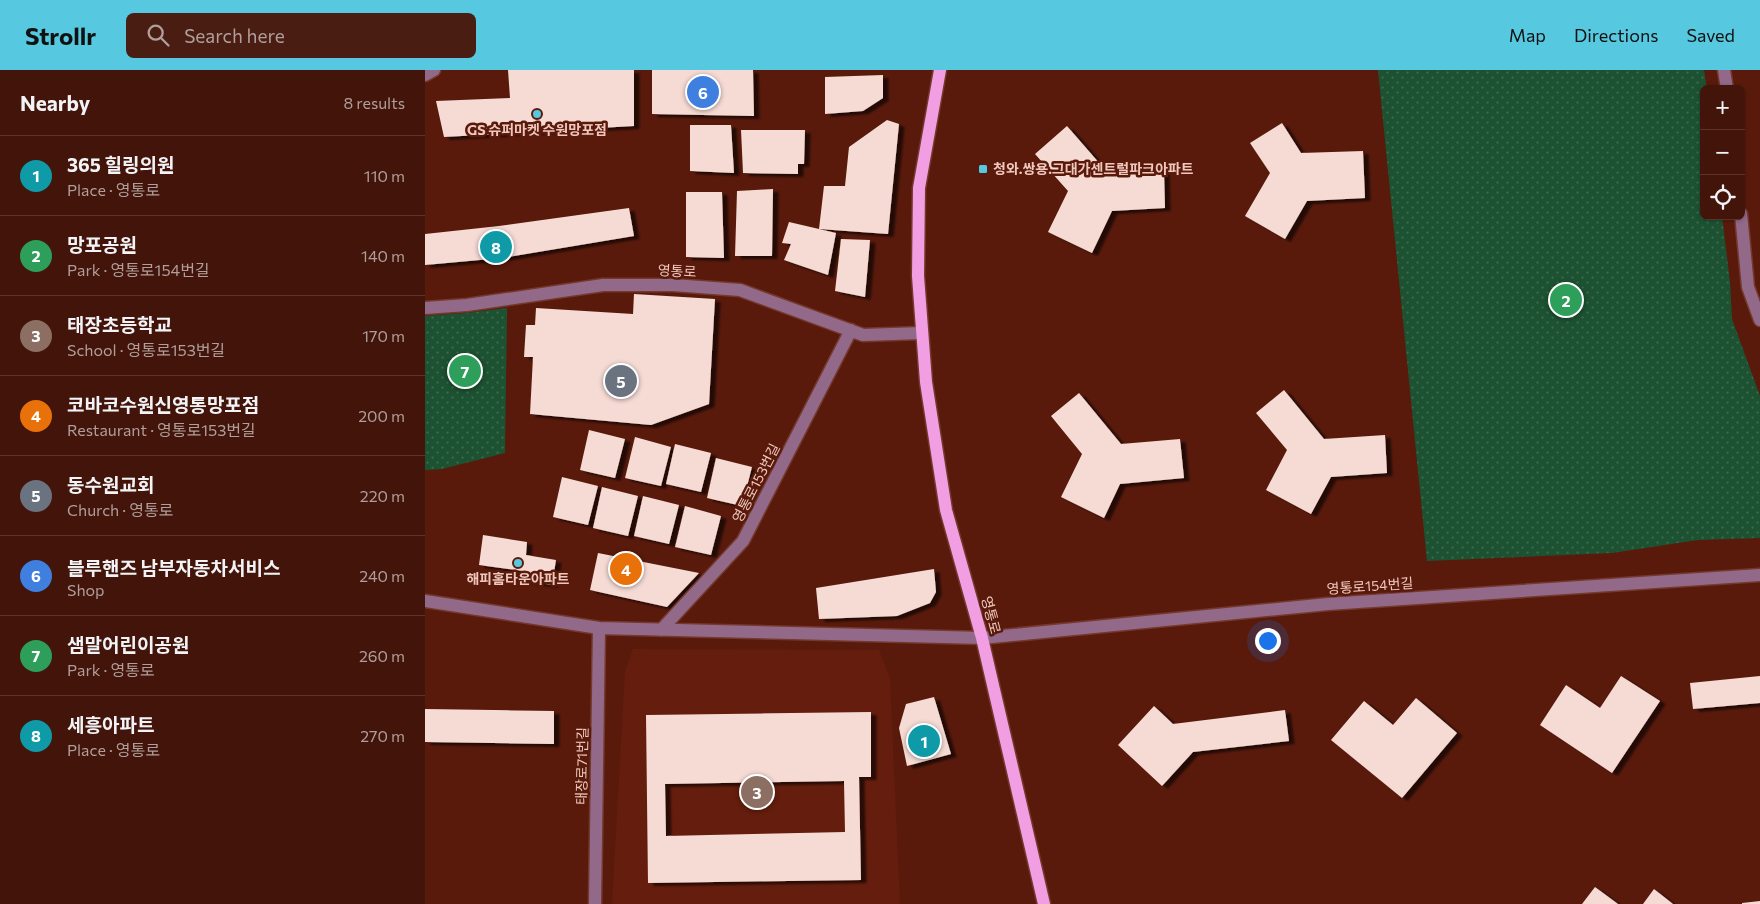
<!DOCTYPE html>
<meta charset="utf-8">
<style>
body{margin:0;font-family:Commissioner,"Noto Sans KR",sans-serif;background:#4a1d12;color:#f1f3f6}
.controls{position:absolute;right:15px;top:15px;display:grid;overflow:hidden;border-radius:8px;box-shadow:0 1px 4px #0004}
.controls button{width:45px;height:45px;display:grid;place-items:center;padding:0;border:0;border-bottom:1px solid #5b332a;background:#431409;color:#f1f3f6;font:25px sans-serif}
.you{position:absolute;left:842px;top:570px;width:18px;height:18px;margin:-12px;border:4px solid #fff;border-radius:50%;background:#1a73e8;box-shadow:0 0 0 8px #1a73e833}
.badge{display:grid;place-items:center;width:32px;height:32px;border-radius:50%;background:#56c9e1;color:#fff;font-size:16px;font-weight:700}
.pin{position:absolute;translate:-50% -50%;border:2px solid #fff;box-shadow:0 1px 5px #0006}
.list{margin:0;padding:0;list-style:none}
h2{display:flex;justify-content:space-between;align-items:center;height:65px;margin:0;padding:0 20px;font-size:21px}
h2 small{font-size:16px;font-weight:400;color:#af9e9c}
.list li{display:grid;grid-template-columns:32px 1fr auto;gap:15px;align-items:center;box-sizing:border-box;height:80px;padding:0 20px;border-top:1px solid #5b332a}
.list b{display:block;font-size:19px;white-space:nowrap}
.list p{margin:0;font-size:16px;white-space:nowrap;color:#af9e9c}
.list em{font-size:16px;font-style:normal;color:#af9e9c}
.icon{flex:none;width:28px;height:28px;fill:none;stroke:currentColor;stroke-width:2;stroke-linecap:round;stroke-linejoin:round}
.map{position:relative;flex:none;width:1335px;height:834px;overflow:hidden}
header{display:flex;align-items:center;gap:30px;box-sizing:border-box;height:70px;padding:0 25px;background:#56c9e1;color:#111}
header strong{font-size:24px}
nav{display:flex;gap:28px;margin-inline-start:auto;font-size:18px}
.search{width:350px;height:45px;background:#4a1d12;display:flex;align-items:center;gap:12px;box-sizing:border-box;padding:0 18px;border-radius:8px;color:#af9e9c;font-size:19px}
main{display:flex}
aside{flex:1;background:#431409}
.map>svg:first-child{display:block}
</style>
<header>
<strong>Strollr</strong>
<div class="search"><svg class="icon" aria-label="search" viewBox="0 0 24 24"><circle cx="10" cy="10" r="6"/><path d="M15 15l6 6"/></svg>Search here</div>
<nav><a>Map</a><a>Directions</a><a>Saved</a></nav>
</header>
<main>
<aside>
<h2>Nearby<small>8 results</small></h2>
<ul class="list">
<li><span class="badge" style="background:#0f9aa8">1</span><div><b>365 힐링의원</b><p>Place · 영통로</p></div><em>110 m</em></li>
<li><span class="badge" style="background:#2e9e5b">2</span><div><b>망포공원</b><p>Park · 영통로154번길</p></div><em>140 m</em></li>
<li><span class="badge" style="background:#8d6e63">3</span><div><b>태장초등학교</b><p>School · 영통로153번길</p></div><em>170 m</em></li>
<li><span class="badge" style="background:#e8710a">4</span><div><b>코바코수원신영통망포점</b><p>Restaurant · 영통로153번길</p></div><em>200 m</em></li>
<li><span class="badge" style="background:#6b7280">5</span><div><b>동수원교회</b><p>Church · 영통로</p></div><em>220 m</em></li>
<li><span class="badge" style="background:#3f7fe0">6</span><div><b>블루핸즈 남부자동차서비스</b><p>Shop</p></div><em>240 m</em></li>
<li><span class="badge" style="background:#2e9e5b">7</span><div><b>샘말어린이공원</b><p>Park · 영통로</p></div><em>260 m</em></li>
<li><span class="badge" style="background:#0f9aa8">8</span><div><b>세흥아파트</b><p>Place · 영통로</p></div><em>270 m</em></li>
</ul>
</aside>
<div class="map">
<svg width="1335" height="834" viewBox="0 0 1335 834">
<defs>
<pattern id="grass-dots" width="8" height="8" patternUnits="userSpaceOnUse" patternTransform="scale(1.25)"><rect width="8" height="8" fill="#1c5231"/><path d="M2 2h.1M6 6h.1" fill="none" stroke="#3d694d" stroke-width="1.8" stroke-linecap="round"/></pattern>
<filter id="shadow"><feDropShadow dx="5.5" dy="3" stdDeviation="1" flood-color="#0009"/></filter>
</defs>
<rect width="100%" height="100%" fill="#591a0c"/>
<!-- built -->
<path fill="#651d0d" d="M208,579L454,580L465,609L475,834H187L200,602Z"/>
<!-- grass -->
<path fill="url(#grass-dots)" d="M953,0H1279L1282,19H1279V146H1297L1305,212L1307,249L1335,326V468L1273,470L1187,483L1002,491Z
M82,238L80,383L17,399L0,400V246L40,243Z"/>
<!-- building -->
<path fill="#f6dbd5" fill-rule="evenodd" filter="url(#shadow)" d="M83,0H209V56L19,67L11,31L85,28Z
M227,0H328L329,46L227,44Z
M458,5V28L438,41L400,44V7Z
M462,50L474,54L463,164L394,159L411,163L403,205L359,190L366,174L357,173L364,152L394,159L399,116H420L424,77Z
M857,53L876,83L938,81L940,128L882,131L860,169L820,146L845,103L825,73Z
M265,55H306L309,103L265,101Z
M642,56L682,102L739,100L740,138L687,141L667,183L623,162L643,121L610,84Z
M316,60H380L379,94H373V104L318,103Z
M348,119L347,186H310L312,121Z
M261,122H297L299,188L261,187Z
M204,138L209,166L77,188L0,195V164L74,156Z
M416,169L445,170L440,227L410,221Z
M209,224L290,229L284,334L226,355L105,344L108,287H99L101,255H110L111,238L208,244Z
M859,320L899,369L960,365L962,403L906,407L886,444L841,420L862,380L831,343Z
M654,323L696,374L755,369L759,408L695,414L679,448L636,427L657,384L626,346Z
M164,360L200,369L190,408L155,400Z
M210,367L246,377L236,416L200,408Z
M250,374L286,383L276,422L241,414Z
M291,388L327,397L317,436L282,428Z
M137,407L173,416L163,455L128,447Z
M177,417L213,426L203,466L168,458Z
M218,426L254,435L244,474L209,466Z
M260,436L296,446L286,485L250,477Z
M58,465L102,472L101,485L131,490L127,515L97,510L98,501L54,495Z
M173,483L274,503L242,537L165,520Z
M509,499L511,522L505,533L472,546L394,549L391,518Z
M1196,606L1235,631L1187,703L1115,655L1141,615L1175,638Z
M1335,606V633L1268,639L1265,613Z
M509,627L526,684L482,696L474,658L481,634Z
M991,628L1032,663L977,728L906,670L939,631L968,655Z
M729,636L748,654L860,640L864,671L768,682L737,716L693,675Z
M0,639L129,641V674L0,672Z
M446,642V707H434L436,810L223,813L221,645ZM419,711L420,762L241,766L240,714Z
M1170,817L1193,834H1157Z
M1229,819L1248,834H1218Z
M1335,831V834H1317V833Z"/>
<g fill="none" stroke-linecap="round" stroke-linejoin="round">
<defs>
<path id="minor" d="M1299,0L1302,19
M0,5L9,0
M1316,144L1323,217L1335,250
M0,238L42,235L178,215H248L315,220L438,265L497,263
M0,531L174,558L557,568L903,534L1335,505
M236,560L318,471L426,260
M170,834L174,558"/>
<path id="major" d="M515,0L494,118L493,206L501,312L521,440L557,568L619,834"/>
</defs>
<!-- minor casing -->
<use href="#minor" stroke="#74392c" stroke-width="15"/>
<!-- major casing -->
<use href="#major" stroke="#74392c" stroke-width="15"/>
<!-- minor -->
<use href="#minor" stroke="#93698a" stroke-width="12"/>
<!-- major -->
<use href="#major" stroke="#f29ee2" stroke-width="12"/>
</g>
<!-- markers -->
<g fill="#56c9e1" stroke="#591a0c" stroke-width="2">
<circle cx="112" cy="44" r="5"/>
<rect x="553" y="94" width="10" height="10" rx="2.5"/>
<circle cx="93" cy="493" r="5"/>
</g>
<g text-anchor="middle" stroke-width="5" stroke-linejoin="round" paint-order="stroke">
<!-- poi labels -->
<g font-size="14" font-weight="bold" fill="#efc7bd" stroke="#591a0c">
<text x="112" y="65">GS 슈퍼마켓 수원망포점</text>
<text x="568" y="104" text-anchor="start">청와.쌍용.그대가센트럴파크아파트</text>
<text x="93" y="514">해피홈타운아파트</text>
</g>
<!-- street labels -->
<g font-size="14" fill="#efc7bd" stroke="#591a0c">
<text transform="translate(252 201) rotate(3)" y="5">영통로</text>
<text transform="translate(331 413) rotate(-63)" y="5">영통로153번길</text>
<text transform="translate(945 516) rotate(-4)" y="5">영통로154번길</text>
<text transform="translate(566 545) rotate(75)" y="5">영통로</text>
<text transform="translate(157 696) rotate(-89)" y="5">태장로71번길</text>
</g>
</g>
</svg>
<div class="controls">
<button>+</button>
<button>−</button>
<button><svg class="icon" aria-label="locate" viewBox="0 0 24 24"><circle cx="12" cy="12" r="6"/><path d="M12 2v4M12 18v4M2 12h4M18 12h4"/></svg></button>
</div>
<div class="you"></div>
<div class="pin badge" style="left:499px;top:671px;background:#0f9aa8">1</div>
<div class="pin badge" style="left:1141px;top:230px;background:#2e9e5b">2</div>
<div class="pin badge" style="left:332px;top:722px;background:#8d6e63">3</div>
<div class="pin badge" style="left:201px;top:499px;background:#e8710a">4</div>
<div class="pin badge" style="left:196px;top:311px;background:#6b7280">5</div>
<div class="pin badge" style="left:278px;top:22px;background:#3f7fe0">6</div>
<div class="pin badge" style="left:40px;top:301px;background:#2e9e5b">7</div>
<div class="pin badge" style="left:71px;top:177px;background:#0f9aa8">8</div>
</div>
</main>
